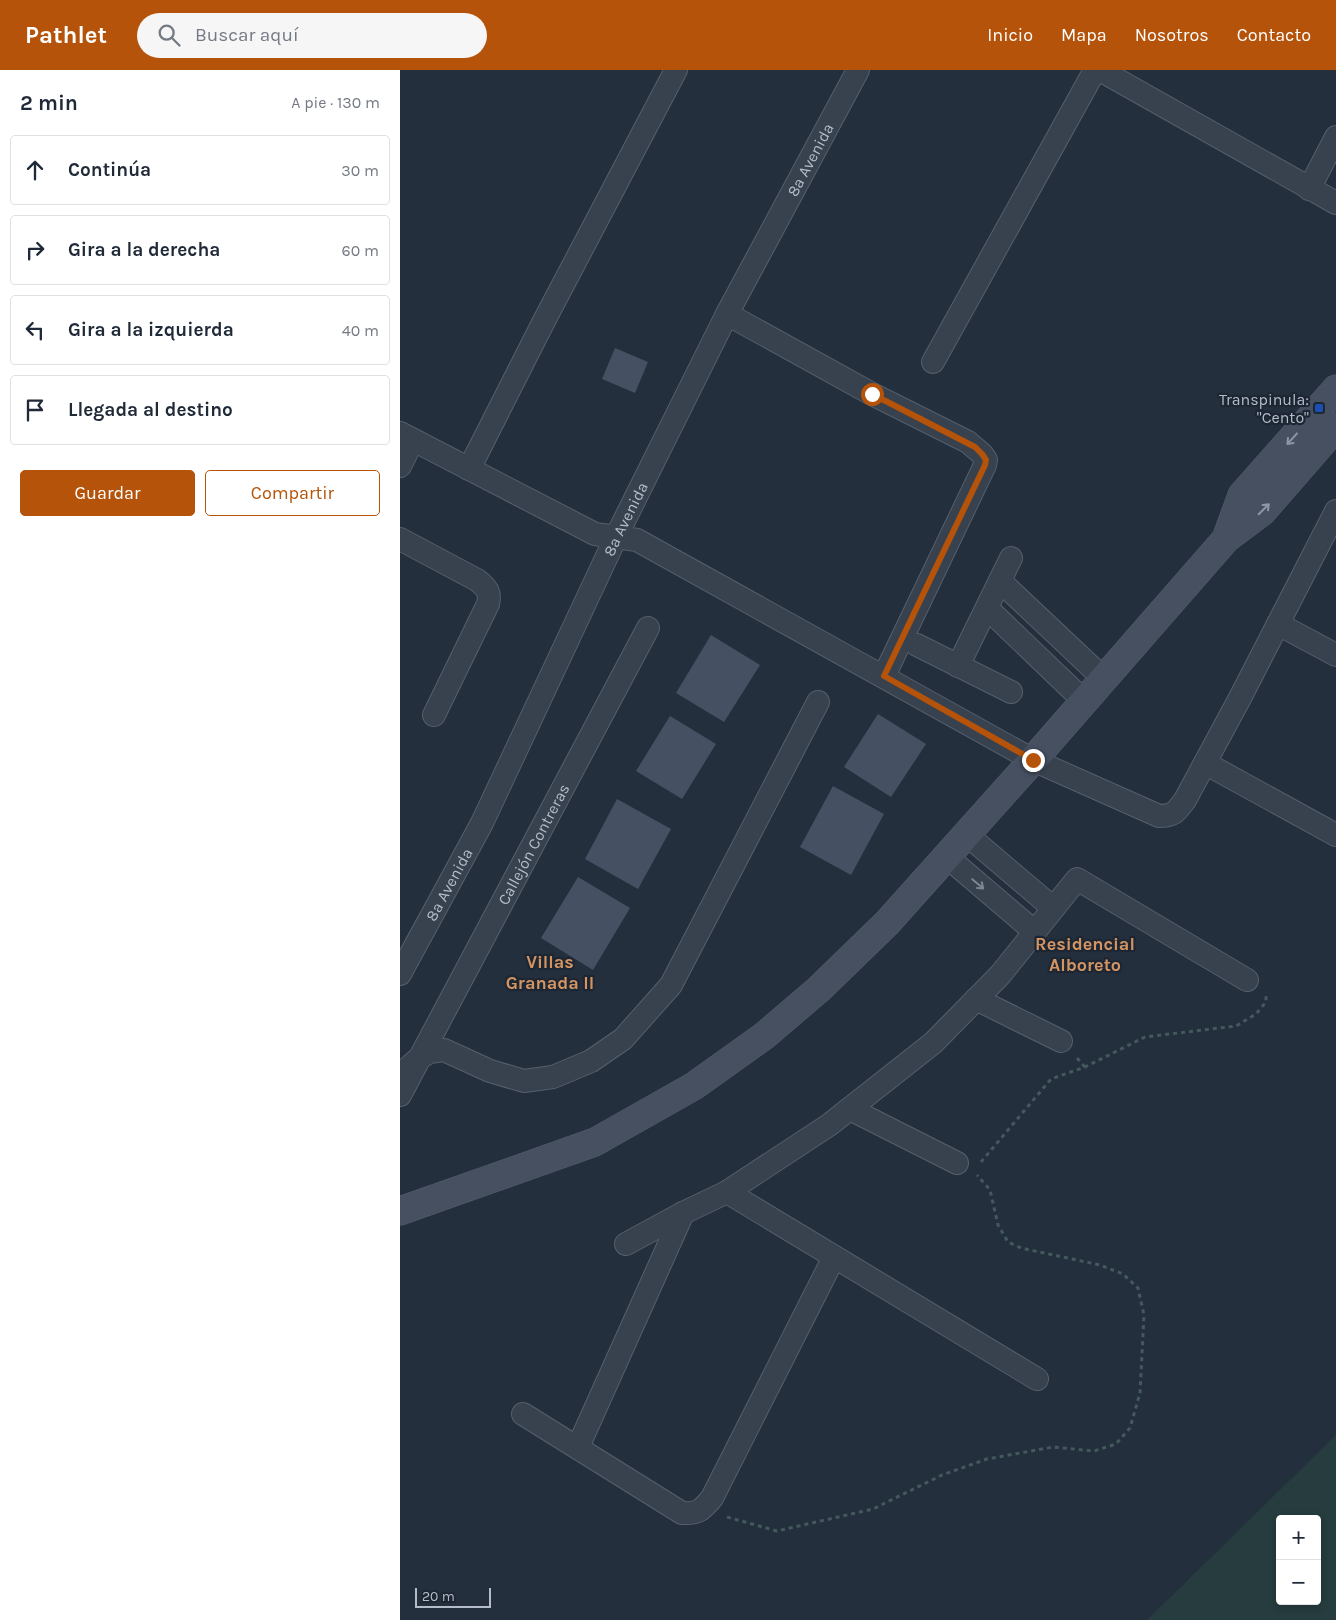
<!DOCTYPE html>
<html lang="es">
<meta charset="utf-8">
<style>
body{margin:0;font-family:Karla,sans-serif;background:#f6f6f7;color:#1f2937}
.controls{position:absolute;right:15px;bottom:15px;display:grid;overflow:hidden;border-radius:5px;box-shadow:0 2px 8px #0003}
.controls button{width:45px;height:45px;display:grid;place-items:center;padding:0;border:0;border-bottom:1px solid #e0e1e3;background:#fff;color:#1f2937;font:25px sans-serif}
.scale{position:absolute;left:15px;bottom:12px;width:76px;box-sizing:border-box;padding-left:5px;border:2px solid #b4bcc9;border-top:0;font-size:14px;line-height:18px;white-space:nowrap;color:#b4bcc9;-webkit-text-stroke:4px #1d2633;paint-order:stroke}
.stop{position:absolute;width:15px;height:15px;margin:-11px;border:4px solid #b45309;border-radius:50%;background:#fff}
.stop.end{background:#b45309;border-color:#fff;box-shadow:0 1px 5px #0008}
.list{margin:0;padding:0;list-style:none}
h2{display:flex;justify-content:space-between;align-items:center;height:65px;margin:0;padding:0 20px;font-size:21px}
h2 small{font-size:16px;font-weight:400;color:#747a83}
.list li{display:grid;grid-template-columns:32px 1fr auto;gap:15px;align-items:center;box-sizing:border-box;height:70px;margin:0 10px 10px;padding:0 10px;border:1px solid #e0e1e3;border-radius:5px}
.list b{display:block;font-size:19px;white-space:nowrap}
.list em{font-size:16px;font-style:normal;color:#747a83}
.actions{display:flex;gap:10px;padding:15px 20px}
.actions a{flex:1;padding:11px 0;border:1px solid #b45309;border-radius:5px;text-align:center;font-size:18px;color:#b45309}
.actions .main{background:#b45309;color:#fff}
.icon{flex:none;width:28px;height:28px;fill:none;stroke:currentColor;stroke-width:2;stroke-linecap:round;stroke-linejoin:round}
.map{position:relative;flex:none;width:936px;height:1550px;overflow:hidden}
header{display:flex;align-items:center;gap:30px;box-sizing:border-box;height:70px;padding:0 25px;background:#b45309;color:#fff}
header strong{font-size:24px}
nav{display:flex;gap:28px;margin-inline-start:auto;font-size:18px}
.search{width:350px;height:45px;background:#f6f6f7;display:flex;align-items:center;gap:12px;box-sizing:border-box;padding:0 18px;border-radius:28px;color:#747a83;font-size:19px}
main{display:flex}
aside{flex:1;background:#fff}
.map>svg:first-child{display:block}
</style>
<header>
<strong>Pathlet</strong>
<div class="search"><svg class="icon" aria-label="search" viewBox="0 0 24 24"><circle cx="10" cy="10" r="6"/><path d="M15 15l6 6"/></svg>Buscar aquí</div>
<nav><a>Inicio</a><a>Mapa</a><a>Nosotros</a><a>Contacto</a></nav>
</header>
<main>
<aside>
<h2>2 min<small>A pie · 130 m</small></h2>
<ul class="list">
<li><svg class="icon" aria-label="ahead" viewBox="0 0 24 24"><path d="M12 20V5M6 11l6-6 6 6"/></svg><div><b>Continúa</b></div><em>30 m</em></li>
<li><svg class="icon" aria-label="right" viewBox="0 0 24 24"><path d="M7 20v-9h11M14 6l5 5-5 5"/></svg><div><b>Gira a la derecha</b></div><em>60 m</em></li>
<li><svg class="icon" aria-label="left" viewBox="0 0 24 24"><path d="M17 20v-9H6M10 6l-5 5 5 5"/></svg><div><b>Gira a la izquierda</b></div><em>40 m</em></li>
<li><svg class="icon" aria-label="arrive" viewBox="0 0 24 24"><path d="M6 21V4h12l-3 4 3 4H6"/></svg><div><b>Llegada al destino</b></div></li>
</ul>
<div class="actions"><a class="main">Guardar</a><a>Compartir</a></div>
</aside>
<div class="map">
<svg width="936" height="1550" viewBox="0 0 936 1550">
<rect width="100%" height="100%" fill="#242f3e"/>
<!-- green -->
<path fill="#263c3f" fill-rule="evenodd" d="M936,1365V1550H747ZM880,1449H917V1531H880Z"/>
<!-- building -->
<path fill="#455162" d="M215,278L248,292L235,323L202,309Z
M311,565L360,595L324,652L276,623Z
M478,644L526,674L491,727L444,697Z
M270,646L316,674L282,729L236,701Z
M433,716L484,744L451,805L400,777Z
M217,729L271,759L238,819L185,789Z
M178,807L230,838L193,900L141,868Z"/>
<g fill="none" stroke-linecap="round" stroke-linejoin="round">
<defs>
<g id="street">
<path d="M700,0L936,133"/>
<path d="M909,119L936,67"/>
<path d="M327,244L472,324L568,372L582,384L586,390L585,395L484,606"/>
<path d="M533,292L695,0"/>
<path d="M0,363L195,464L237,470L633,690L759,746C774,746 776,742 785,730L841,626L936,441"/>
<path d="M0,396L13,370"/>
<path d="M69,399L145,249L276,0"/>
<path d="M0,469L77,510C86,517 91,522 88,534L34,645"/>
<path d="M600,511L704,609"/>
<path d="M587,538L684,631"/>
<path d="M878,554L936,585"/>
<path d="M517,575L611,622"/>
<path d="M558,596L611,488"/>
<path d="M805,693L936,765"/>
<path d="M566,764L653,838"/>
<path d="M546,786L635,862"/>
<path id="s1" d="M0,904L82,753L216,467L327,244L458,0"/>
<path d="M576,929L661,971"/>
<path d="M0,1005L17,990L29,982L44,980L90,1001L124,1011L153,1007L191,991L223,969L271,915L418,632"/>
<path id="s2" d="M0,1025L248,558"/>
<path d="M450,1039L557,1093"/>
<path d="M327,1122L637,1309"/>
<path d="M226,1174L283,1143L327,1122L429,1055L533,973L600,905L677,809L847,910"/>
<path d="M123,1344L282,1443C298,1444 302,1440 312,1428L434,1187"/>
<path d="M178,1377L283,1143"/>
</g>
<path id="secondary" d="M826,469L842,425L936,319
M0,1141L195,1072L294,1016L364,966L419,919L487,853L633,690L826,469L862,442L936,357"/>
</defs>
<!-- street casing -->
<use href="#street" stroke="#565f6c" stroke-width="24"/>
<!-- secondary casing -->
<use href="#secondary" stroke="#565f6c" stroke-width="29"/>
<!-- path -->
<path stroke="#44595c" stroke-width="3" stroke-dasharray="4 4" stroke-linecap="butt" d="M677,988L685,997
M581,1092L651,1009L685,997L745,967L836,956L856,944L866,932V925
M327,1447L377,1461L473,1439L542,1405L587,1389L653,1377L694,1381L716,1374L730,1358L740,1323L744,1245L738,1218L723,1204L700,1195L621,1178L608,1172L598,1155L590,1120L577,1105"/>
<!-- street -->
<use href="#street" stroke="#38414e" stroke-width="22"/>
<!-- secondary -->
<use href="#secondary" stroke="#465061" stroke-width="28"/>
</g>
<!-- one-way arrows -->
<defs><path id="oneway-shaft" d="M-6 0H5M1.5-3L5.5 0L1.5 3" fill="none" stroke-width="1.6" stroke-linecap="round" stroke-linejoin="round" transform="scale(1.25)"/></defs>
<g stroke="#8e96a5">
<use href="#oneway-shaft" transform="translate(892 369) rotate(132)"/>
<use href="#oneway-shaft" transform="translate(864 439) rotate(-45)"/>
</g>
<use stroke="#7c8592" href="#oneway-shaft" transform="translate(578 814) rotate(40)"/>
<g fill="none" stroke-linecap="round" stroke-linejoin="round">
<!-- route -->
<path stroke="#b45309" stroke-width="6" d="M472,324L575,377L582,384L586,390L585,395L484,606L633,690"/>
</g>
<!-- markers -->
<rect fill="#1a4fb4" stroke="#1d2633" stroke-width="2" x="914" y="333" width="10" height="10" rx="2.5"/>
<g text-anchor="middle" stroke-width="4.5" stroke-linejoin="round" paint-order="stroke">
<!-- street labels -->
<g font-size="16" fill="#b4bcc9" stroke="#1d2633">
<text dy="6" stroke="none"><textPath href="#s1" startOffset="912">8a Avenida</textPath></text>
<text dy="6" stroke="none"><textPath href="#s1" startOffset="508">8a Avenida</textPath></text>
<text dy="6" stroke="none"><textPath href="#s2" startOffset="284">Callejón Contreras</textPath></text>
<text dy="6" stroke="none"><textPath href="#s1" startOffset="102">8a Avenida</textPath></text>
</g>
<!-- poi labels -->
<g font-size="16" fill="#b4bcc9" stroke="#1d2633" text-anchor="end">
<text x="909" y="335">Transpinula:<tspan x="909" dy="18">"Cento"</tspan></text>
</g>
<!-- neighbourhood labels -->
<g font-size="18" font-weight="bold" fill="#d59563" stroke="#1d2633">
<text x="685" y="880">Residencial<tspan x="685" dy="21">Alboreto</tspan></text>
<text x="150" y="898">Villas<tspan x="150" dy="21">Granada II</tspan></text>
</g>
</g>
</svg>
<div class="controls">
<button>+</button>
<button>−</button>
</div>
<div class="scale">20 m</div>
<div class="stop" style="left:472px;top:324px"></div>
<div class="stop end" style="left:633px;top:690px"></div>
</div>
</main>
